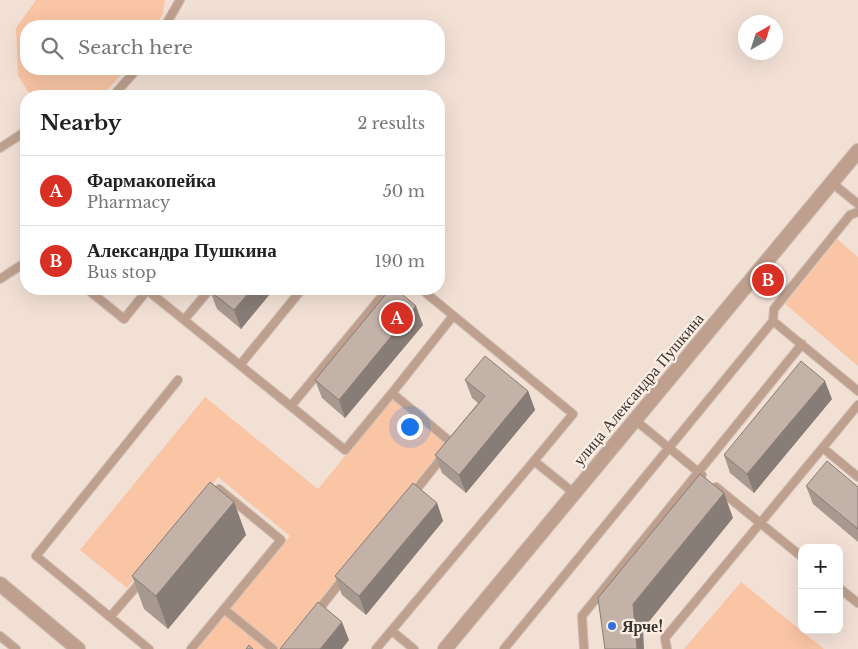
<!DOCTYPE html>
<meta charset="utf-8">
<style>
body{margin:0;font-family:"Libre Baskerville",serif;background:#f6f6f6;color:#222}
.controls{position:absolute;right:15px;bottom:15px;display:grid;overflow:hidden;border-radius:10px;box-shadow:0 5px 20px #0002}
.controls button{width:45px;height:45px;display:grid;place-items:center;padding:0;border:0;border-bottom:1px solid #e0e0e0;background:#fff;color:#222;font:25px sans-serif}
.compass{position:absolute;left:738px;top:15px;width:45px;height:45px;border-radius:50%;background:#fff;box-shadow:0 5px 20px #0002;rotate:39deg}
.you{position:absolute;left:409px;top:426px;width:18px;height:18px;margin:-12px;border:4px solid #fff;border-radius:50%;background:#1a73e8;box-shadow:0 0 0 8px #1a73e833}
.badge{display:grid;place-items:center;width:32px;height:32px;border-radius:50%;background:#d93025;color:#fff;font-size:16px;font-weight:700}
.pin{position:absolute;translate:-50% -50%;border:2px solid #fff;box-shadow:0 1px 5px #0006}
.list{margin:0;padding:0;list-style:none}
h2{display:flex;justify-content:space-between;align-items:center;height:65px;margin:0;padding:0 20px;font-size:21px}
h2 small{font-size:16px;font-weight:400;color:#767676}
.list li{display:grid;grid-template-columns:32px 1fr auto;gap:15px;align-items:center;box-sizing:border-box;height:70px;padding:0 20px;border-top:1px solid #e0e0e0}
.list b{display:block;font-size:19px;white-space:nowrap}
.list p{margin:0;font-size:16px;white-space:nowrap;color:#767676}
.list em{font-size:16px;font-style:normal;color:#767676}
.icon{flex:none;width:28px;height:28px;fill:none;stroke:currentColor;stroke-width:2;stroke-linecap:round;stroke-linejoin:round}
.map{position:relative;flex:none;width:858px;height:649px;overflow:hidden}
.search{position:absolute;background:#fff;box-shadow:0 5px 20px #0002;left:20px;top:20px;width:425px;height:55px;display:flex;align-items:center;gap:12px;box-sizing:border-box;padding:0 18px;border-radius:20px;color:#767676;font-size:19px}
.panel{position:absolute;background:#fff;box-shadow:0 5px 20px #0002;left:20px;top:90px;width:425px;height:205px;border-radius:20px}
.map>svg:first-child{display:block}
</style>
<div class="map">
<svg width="858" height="649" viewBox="0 0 858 649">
<rect width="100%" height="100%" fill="#f2e0d5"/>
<!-- green -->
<path fill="#f9c5a5" d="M36,0H165L163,14L155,26H26V69H126L102,96H31L18,76L16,28Z
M837,239L858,257V366L785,304Z
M205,397L318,489L392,399L447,444L280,649H197L290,536L218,477L127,588L80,550Z
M741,582L824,649H684Z"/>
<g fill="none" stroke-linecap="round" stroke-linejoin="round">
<defs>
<path id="service" d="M165,26L180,0
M113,96L137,69
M0,148L26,131
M832,183L858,204
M0,279L26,262
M87,289L124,319L148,289
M421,289L573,414L534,461
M147,290L345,450L392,393L453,444
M184,320L210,289
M773,321L858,391
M240,365L302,289
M392,393L453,316
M291,406L388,289
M635,420L702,475
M823,448L858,477
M716,487L802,557
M412,495L444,455
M839,588L858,603
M224,609L273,649
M316,613L343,579
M110,617L143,579
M392,631L414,649
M0,636L16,649
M149,649L36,556L178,380
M191,649L281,540L219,489L213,496
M376,649L534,461L574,493
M504,649L773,321L774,309L850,215L858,212
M584,649L582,616L802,344
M667,649L665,638L858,405"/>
<path id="minor" d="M0,584L78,649
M445,649L858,151"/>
</defs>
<!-- service casing -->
<use href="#service" stroke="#cdbdb4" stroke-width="10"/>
<!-- minor casing -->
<use href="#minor" stroke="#cdbdb4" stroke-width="16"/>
<!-- service -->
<use href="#service" stroke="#bfa08e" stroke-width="8"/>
<!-- minor -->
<use href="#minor" stroke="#bfa08e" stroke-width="14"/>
</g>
<!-- wall -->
<path fill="#a89990" d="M212,289H274L241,329L217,309L210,291Z
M423,325L345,418L322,398L315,380Z
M465,380L528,391L535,410L466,493L442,473L435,455L478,403L472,398Z
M832,399L754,493L730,473L724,455Z
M806,486L858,487V542L813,504Z
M234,502L246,535L168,629L144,609L132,576Z
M437,503L443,521L366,615L342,595L335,576Z"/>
<!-- shaded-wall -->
<path fill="#887d76" d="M252,289H274L241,329L234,310Z
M416,306L423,325L345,418L339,400Z
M825,381L832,399L754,493L747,474Z
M528,391L535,410L466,493L459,475Z
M724,493L733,518L643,629L644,649H637L633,604Z
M234,502L246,535L168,629L156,596Z
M437,503L443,521L366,615L359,596Z
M342,622L349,640L342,649H320Z"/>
<!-- building -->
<path fill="#c3b2a8" stroke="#887d76" d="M212,289H252L234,310L210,291Z
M390,289H396L416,306L339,400L315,380Z
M485,356L528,391L459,475L435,455L485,396L465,380Z
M801,361L825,381L747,474L724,455Z
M827,461L858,487V529L806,486Z
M700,474L724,493L633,604L637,649H605L598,598Z
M210,482L234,502L156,596L132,576Z
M413,483L437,503L359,596L335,576Z
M318,602L342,622L320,649H280Z
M249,645L253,649H246Z"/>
<!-- markers -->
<circle fill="#386fde" stroke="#fceee5" stroke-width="2" cx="612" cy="626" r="5"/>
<g text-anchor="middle" stroke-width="4.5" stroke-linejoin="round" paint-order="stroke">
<!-- street labels -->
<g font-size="16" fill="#3a332f" stroke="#fceee5">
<text transform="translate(638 389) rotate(-50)" y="6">улица Александра Пушкина</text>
</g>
<!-- poi labels -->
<g font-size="16" font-weight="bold" fill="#3a332f" stroke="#fceee5" text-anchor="start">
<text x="622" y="632">Ярче!</text>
</g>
</g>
</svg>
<div class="controls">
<button>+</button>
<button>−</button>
</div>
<svg class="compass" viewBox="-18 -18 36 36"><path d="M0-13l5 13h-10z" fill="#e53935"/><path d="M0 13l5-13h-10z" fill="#767676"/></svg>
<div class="you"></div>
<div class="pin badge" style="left:397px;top:318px">A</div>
<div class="pin badge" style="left:768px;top:280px">B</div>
<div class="search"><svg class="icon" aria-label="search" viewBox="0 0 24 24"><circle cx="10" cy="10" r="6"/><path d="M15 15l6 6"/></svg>Search here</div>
<section class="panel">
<h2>Nearby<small>2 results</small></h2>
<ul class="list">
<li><span class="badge">A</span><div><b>Фармакопейка</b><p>Pharmacy</p></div><em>50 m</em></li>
<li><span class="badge">B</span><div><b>Александра Пушкина</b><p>Bus stop</p></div><em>190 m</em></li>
</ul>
</section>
</div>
